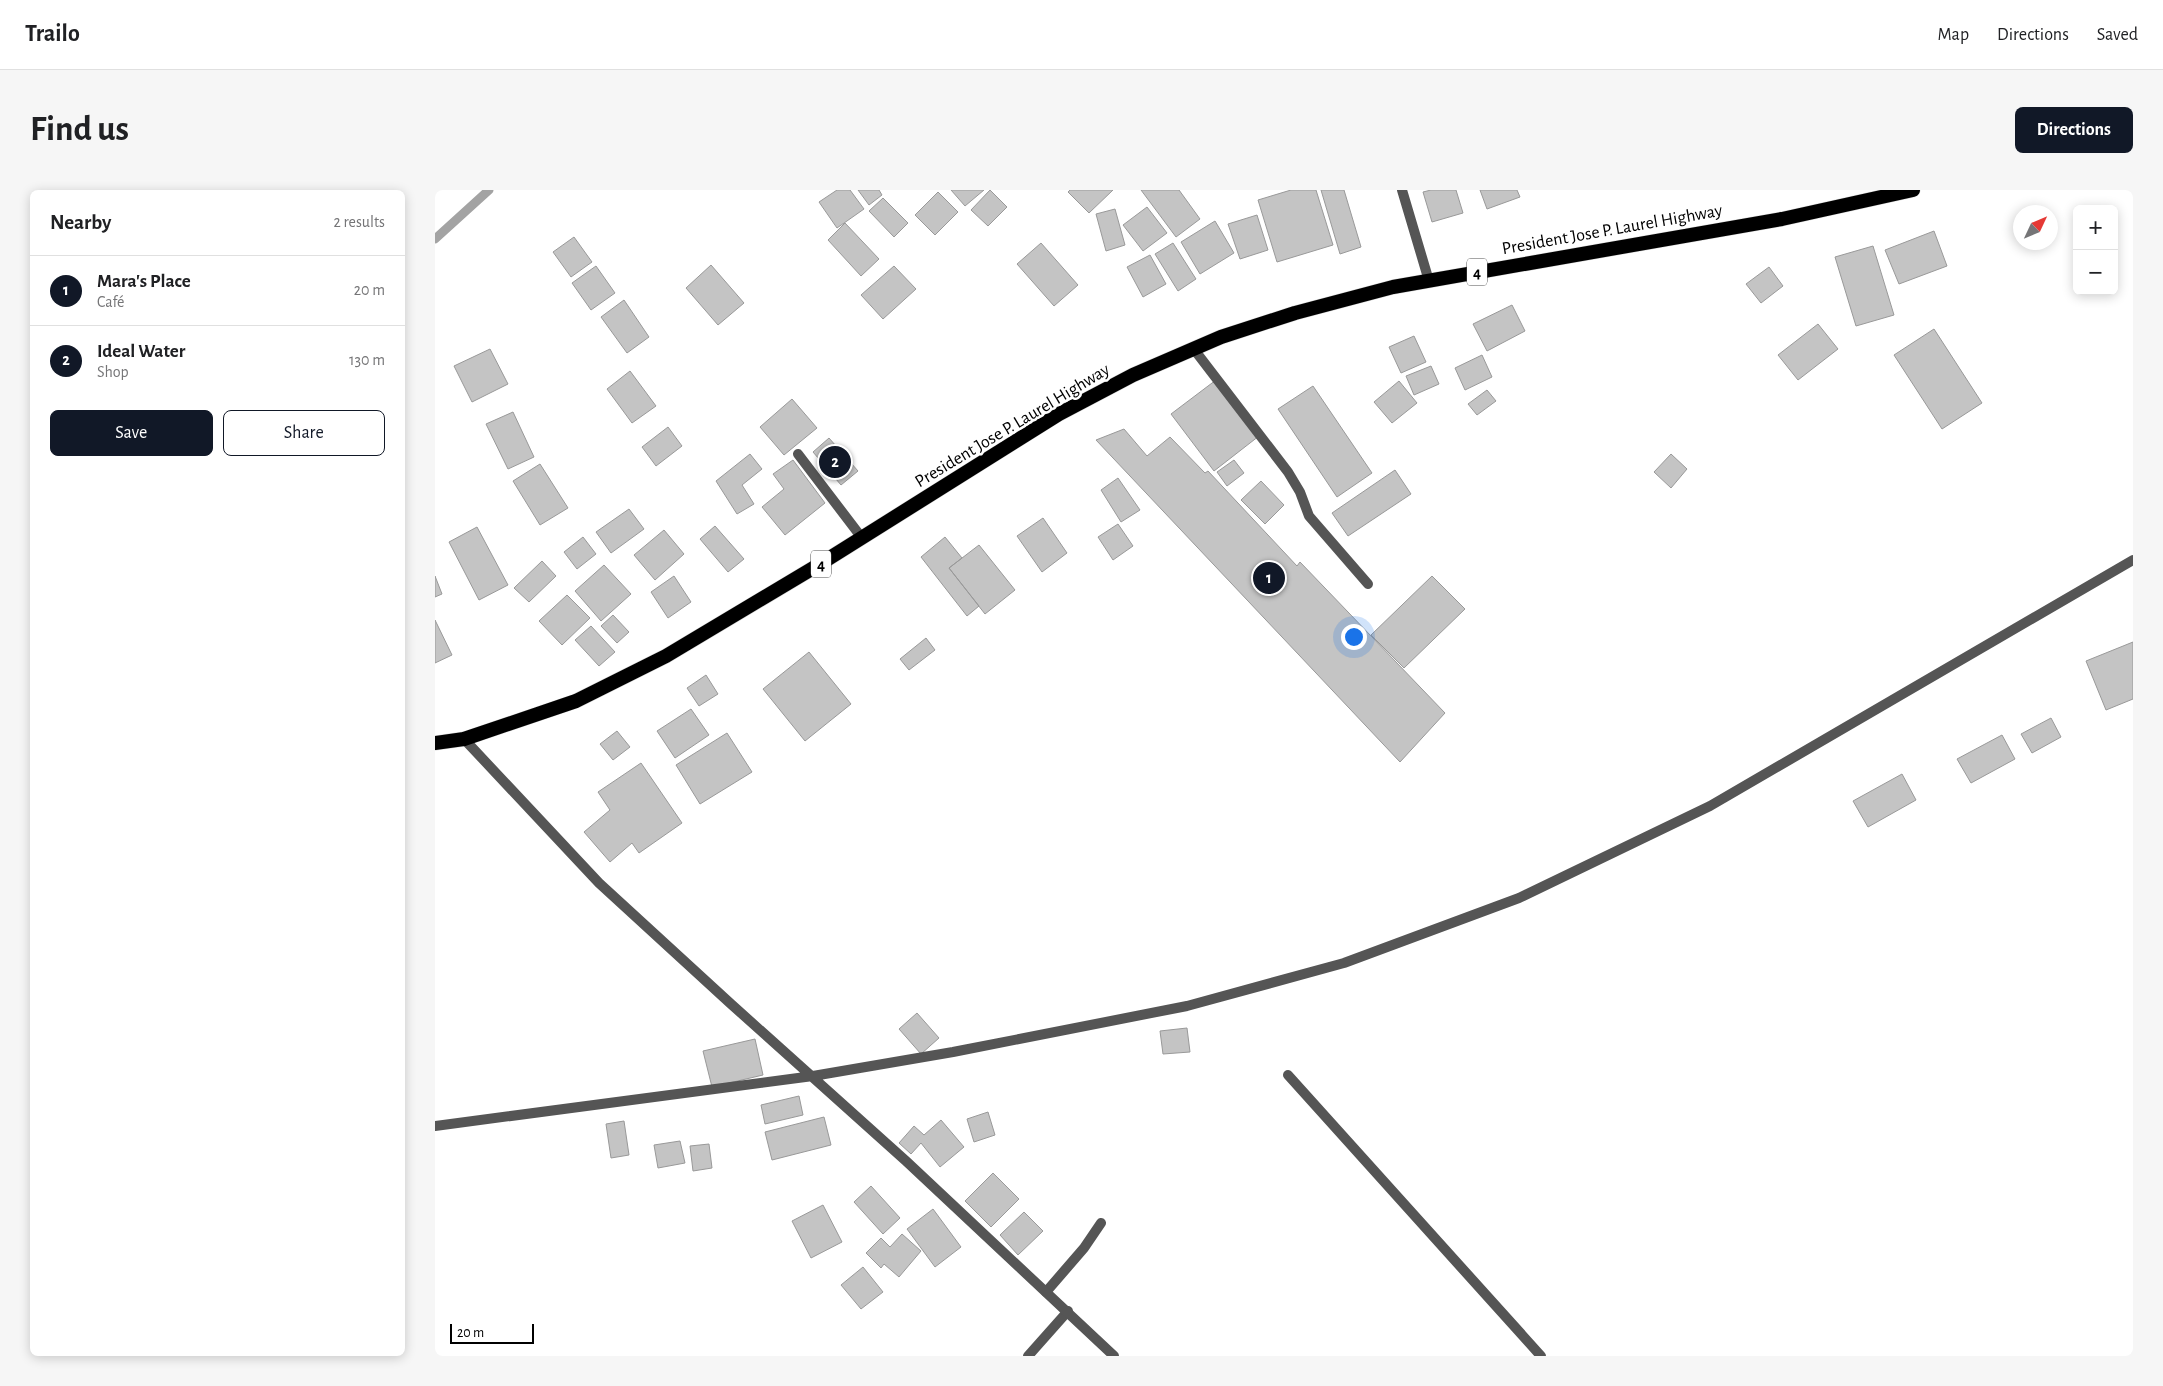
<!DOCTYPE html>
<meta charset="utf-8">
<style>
body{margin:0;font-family:"Alegreya Sans",sans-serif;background:#f6f6f6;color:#202124}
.controls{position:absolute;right:15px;top:15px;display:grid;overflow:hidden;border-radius:8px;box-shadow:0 2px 12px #0003}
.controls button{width:45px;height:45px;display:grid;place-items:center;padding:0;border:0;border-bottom:1px solid #e0e0e0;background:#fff;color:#202124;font:25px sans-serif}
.compass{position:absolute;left:1578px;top:15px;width:45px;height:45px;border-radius:50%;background:#fff;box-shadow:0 2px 12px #0003;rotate:46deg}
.scale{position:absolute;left:15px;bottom:12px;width:84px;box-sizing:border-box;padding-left:5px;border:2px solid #000;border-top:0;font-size:14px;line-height:18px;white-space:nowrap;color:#000;-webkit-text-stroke:4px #fff;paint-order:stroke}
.you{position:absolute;left:918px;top:446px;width:18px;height:18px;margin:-12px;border:4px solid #fff;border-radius:50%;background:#1a73e8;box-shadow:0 0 0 8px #1a73e833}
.badge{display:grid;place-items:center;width:32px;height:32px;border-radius:50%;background:#111827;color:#fff;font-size:16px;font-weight:700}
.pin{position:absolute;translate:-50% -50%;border:2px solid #fff;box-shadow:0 1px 5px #0006}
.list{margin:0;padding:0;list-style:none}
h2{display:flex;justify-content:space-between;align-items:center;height:65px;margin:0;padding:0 20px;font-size:21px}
h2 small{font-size:16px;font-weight:400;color:#757577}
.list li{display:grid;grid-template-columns:32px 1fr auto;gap:15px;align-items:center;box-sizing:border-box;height:70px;padding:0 20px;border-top:1px solid #e0e0e0}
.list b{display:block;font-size:19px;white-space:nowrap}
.list p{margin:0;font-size:16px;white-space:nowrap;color:#757577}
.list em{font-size:16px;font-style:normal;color:#757577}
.actions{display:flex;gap:10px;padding:15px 20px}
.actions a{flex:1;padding:11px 0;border:1px solid #111827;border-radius:8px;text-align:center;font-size:18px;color:#111827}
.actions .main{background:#111827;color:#fff}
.map{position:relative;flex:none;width:1698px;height:1166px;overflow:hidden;border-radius:8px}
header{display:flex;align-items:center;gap:30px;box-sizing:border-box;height:70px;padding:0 25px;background:#fff;border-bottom:1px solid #e0e0e0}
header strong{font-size:24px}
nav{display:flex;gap:28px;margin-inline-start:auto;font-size:18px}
.intro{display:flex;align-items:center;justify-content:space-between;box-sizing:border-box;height:120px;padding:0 30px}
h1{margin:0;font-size:35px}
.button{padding:12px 22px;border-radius:8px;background:#111827;color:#fff;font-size:18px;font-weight:700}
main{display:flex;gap:30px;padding:0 30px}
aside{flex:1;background:#fff;border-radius:8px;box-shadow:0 2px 12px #0003}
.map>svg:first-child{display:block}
</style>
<header>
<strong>Trailo</strong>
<nav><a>Map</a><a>Directions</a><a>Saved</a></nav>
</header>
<div class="intro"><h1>Find us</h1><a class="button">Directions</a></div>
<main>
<aside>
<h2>Nearby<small>2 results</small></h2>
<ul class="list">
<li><span class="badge">1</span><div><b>Mara's Place</b><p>Café</p></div><em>20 m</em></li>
<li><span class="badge">2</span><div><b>Ideal Water</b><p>Shop</p></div><em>130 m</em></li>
</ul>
<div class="actions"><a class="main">Save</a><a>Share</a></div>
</aside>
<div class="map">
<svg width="1698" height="1166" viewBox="0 0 1698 1166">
<rect width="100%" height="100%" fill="#fff"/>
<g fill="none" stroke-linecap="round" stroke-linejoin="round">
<!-- stream -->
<path stroke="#a3a3a3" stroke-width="9" d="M0,49L54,0"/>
</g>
<!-- building -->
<path fill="#c4c4c4" stroke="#999" d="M402,0H415L429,19L402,38L384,12Z
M423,0H444L447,5L434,15Z
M516,0H549L530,16Z
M555,0L572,17L553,36L536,20Z
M635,0H678L654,23L633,2Z
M706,0H744L765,29L741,47Z
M856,0H881L898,55L842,72L823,10Z
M886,0H909L926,57L905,64Z
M996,0H1021L1028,23L997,32L988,2Z
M1045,0H1082L1085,7L1052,19Z
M503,2L523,22L500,45L480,25Z
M448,8L473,33L459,47L434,21Z
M712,17L732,43L708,61L688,35Z
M680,19L690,55L671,61L661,24Z
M822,25L833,60L805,69L793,34Z
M780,31L799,63L765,84L746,52Z
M410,33L444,69L426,86L393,50Z
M1499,41L1512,76L1464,94L1450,60Z
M139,47L157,72L136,87L118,62Z
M606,53L643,95L619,116L582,74Z
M738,53L761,89L743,101L720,64Z
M1438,56L1459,125L1421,136L1400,67Z
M715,65L731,94L708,107L692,77Z
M276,75L309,113L283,135L251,98Z
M161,76L180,103L156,120L137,93Z
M459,76L481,99L448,129L426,105Z
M1334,77L1348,96L1326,113L1311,94Z
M189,110L214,147L192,163L166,127Z
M1077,115L1090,141L1052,161L1038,134Z
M1383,134L1403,159L1363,190L1343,165Z
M1499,139L1547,213L1507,239L1459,165Z
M979,146L991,172L966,183L954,157Z
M55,159L73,194L37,212L19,176Z
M1047,165L1057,187L1030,200L1020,178Z
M996,176L1004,194L979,205L971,186Z
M195,181L221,216L197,233L172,199Z
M781,190L824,246L779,281L736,224Z
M964,191L982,213L957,233L939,212Z
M878,196L937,283L902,307L843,219Z
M1052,200L1061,211L1042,225L1033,214Z
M357,209L382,238L349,265L325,237Z
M78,222L99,267L73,279L51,234Z
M233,237L247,256L221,276L207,257Z
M689,239L712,266L735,247L770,283L773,281L862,376L865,372L1010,523L965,572L661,250Z
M394,248L423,281L406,295L378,262Z
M315,264L327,279L307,295L319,314L302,324L281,291Z
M1236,264L1252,279L1236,298L1219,282Z
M358,270L390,313L350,345L327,317L349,299L338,284Z
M799,270L809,283L792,296L782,282Z
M105,274L133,318L105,335L78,291Z
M960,280L976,304L913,346L897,323Z
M683,288L705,320L686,332L666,300Z
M826,291L849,315L830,334L806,310Z
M194,319L209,339L176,363L161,342Z
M608,328L632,363L607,382L582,346Z
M683,334L698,356L678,370L663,347Z
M280,336L309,369L293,382L265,349Z
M42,337L73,395L44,410L14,352Z
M229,340L249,364L220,390L199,365Z
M148,347L161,364L142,379L129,362Z
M510,347L527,368L514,378L544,416L532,426L486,367Z
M544,355L580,400L550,424L514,378Z
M107,371L121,386L94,412L79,398Z
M169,375L196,404L166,431L140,401Z
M0,386L7,404L0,407Z
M239,386L256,412L233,428L216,402Z
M997,386L1030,419L969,478L936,445Z
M132,405L155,428L127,455L104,431Z
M178,425L194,442L182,453L166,436Z
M0,430L17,465L0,473Z
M156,436L180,462L164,476L140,450Z
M491,448L500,460L474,480L465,469Z
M1698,452V509L1671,520L1651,471Z
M374,462L416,514L370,551L328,499Z
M271,485L283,504L264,516L252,498Z
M256,519L274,545L240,568L222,541Z
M1616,528L1626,547L1597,563L1586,544Z
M182,541L195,557L178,570L165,554Z
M292,543L317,582L265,614L241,575Z
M1567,545L1580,569L1536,593L1522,569Z
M206,573L247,633L204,663L197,653L175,672L149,642L175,620L163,602Z
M1467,584L1481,610L1433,637L1418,611Z
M482,823L504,848L486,864L464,839Z
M752,838L755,862L728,864L725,841Z
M320,849L328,885L277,897L268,861Z
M364,906L368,925L330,934L326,915Z
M553,922L560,945L539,952L532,929Z
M389,927L396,955L337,970L330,942Z
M506,930L529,957L505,977L486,953L476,964L464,953L479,936L489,945Z
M189,931L194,965L176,968L171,934Z
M245,951L250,973L223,978L219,955Z
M274,954L277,978L258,981L255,956Z
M558,983L584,1009L556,1037L530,1011Z
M436,996L465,1028L448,1044L419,1012Z
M388,1015L407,1052L376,1068L357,1031Z
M498,1019L526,1057L500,1077L472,1039Z
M589,1022L608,1041L583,1065L565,1045Z
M467,1044L486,1061L464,1087L449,1074L446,1078L431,1063L446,1048L455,1057Z
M428,1077L448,1102L426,1119L406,1095Z"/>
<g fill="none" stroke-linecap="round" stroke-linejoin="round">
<defs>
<path id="trunk" d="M0,553L29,549L141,511L231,466L385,374L624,224L698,185L786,147L860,123L958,97L1347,29L1478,0"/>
</defs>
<!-- trunk casing -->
<use href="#trunk" stroke="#dbdbdb" stroke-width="15"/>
<!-- service -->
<path stroke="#555" stroke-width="10" d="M967,0L994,91
M363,264L427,348
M611,1102L649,1058L666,1033
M593,1166L633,1121"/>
<!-- minor -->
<path stroke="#555" stroke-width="10" d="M758,158L853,282L865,302L874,326L933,394
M29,549L164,693L296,814L471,971L679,1166
M853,885L1106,1166
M0,936L378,886L518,862L752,816L909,773L1084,708L1275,616L1698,370"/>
<!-- trunk -->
<use href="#trunk" stroke="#000" stroke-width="14"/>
</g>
<g text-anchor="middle" stroke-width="5" stroke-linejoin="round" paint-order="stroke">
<!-- shield labels -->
<g fill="#fff" stroke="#4c4c4c" stroke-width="1">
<rect x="1032" y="68.5" width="20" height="27" rx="4"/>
<rect x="376" y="360.5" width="20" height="27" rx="4"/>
</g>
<g font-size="16" font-weight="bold" fill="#000">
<text x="1042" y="88">4</text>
<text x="386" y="380">4</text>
</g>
<!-- street labels -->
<g font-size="18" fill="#000" stroke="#fff">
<text transform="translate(1177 39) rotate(-10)" y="6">President Jose P. Laurel Highway</text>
<text transform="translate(577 235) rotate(-31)" y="6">President Jose P. Laurel Highway</text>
</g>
</g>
</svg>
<div class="controls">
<button>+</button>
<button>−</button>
</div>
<svg class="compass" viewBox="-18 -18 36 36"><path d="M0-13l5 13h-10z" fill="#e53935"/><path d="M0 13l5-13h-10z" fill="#757577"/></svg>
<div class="scale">20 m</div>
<div class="you"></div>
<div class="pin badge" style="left:834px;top:388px">1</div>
<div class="pin badge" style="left:400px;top:272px">2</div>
</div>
</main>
